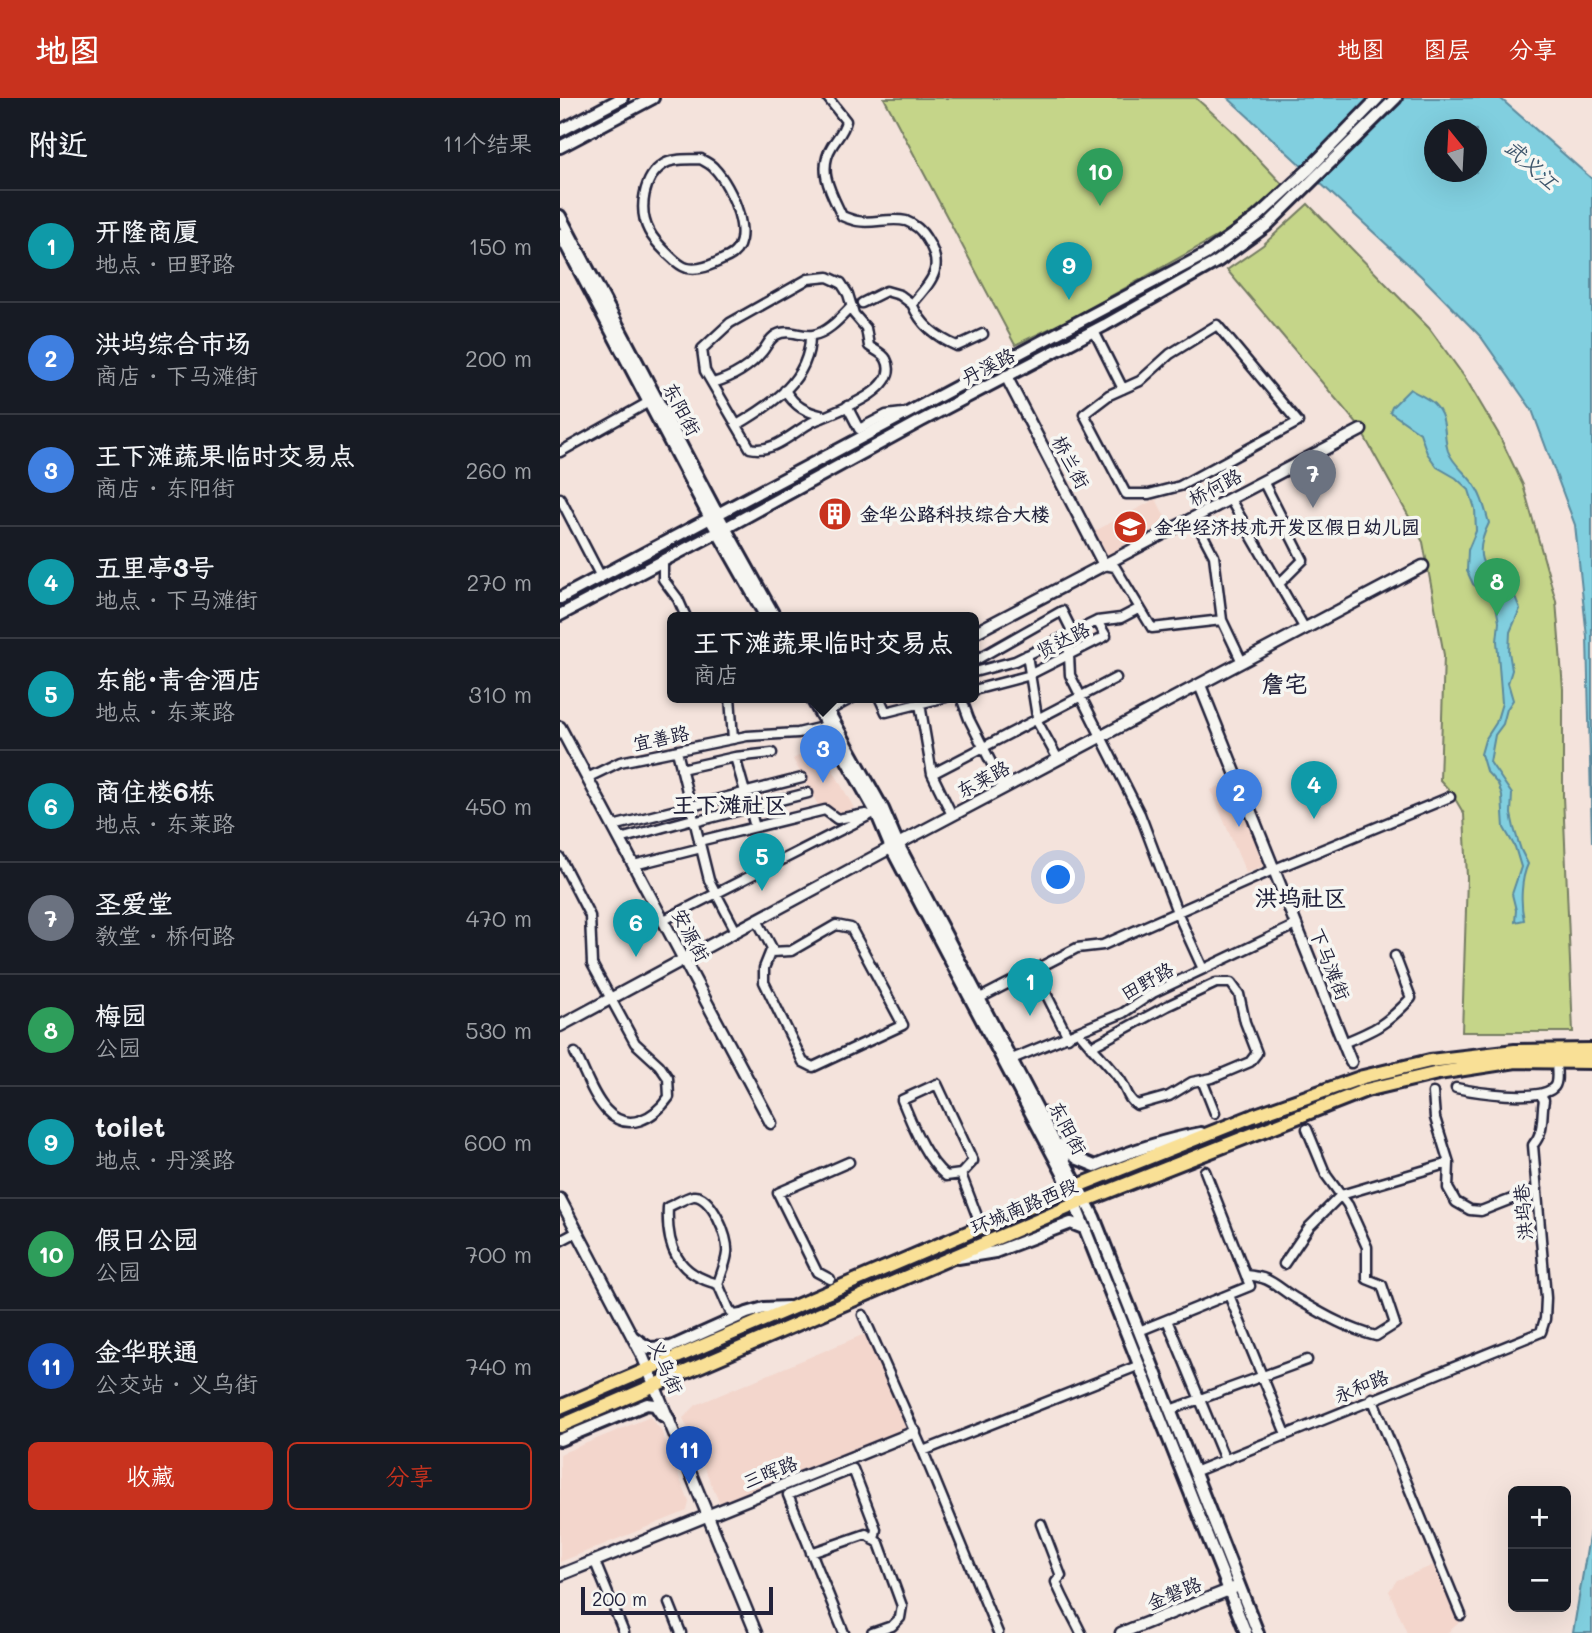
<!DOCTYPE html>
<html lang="zh">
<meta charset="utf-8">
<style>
body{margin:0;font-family:Mali,"LXGW WenKai TC",sans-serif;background:#20242c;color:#f1f3f6}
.controls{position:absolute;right:21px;bottom:21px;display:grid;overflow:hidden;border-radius:10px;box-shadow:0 7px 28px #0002}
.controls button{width:63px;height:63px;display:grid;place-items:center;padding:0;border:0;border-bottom:2px solid #363941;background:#171b24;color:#f1f3f6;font:35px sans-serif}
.compass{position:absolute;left:864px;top:21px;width:63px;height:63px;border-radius:50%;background:#171b24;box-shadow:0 7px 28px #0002;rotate:342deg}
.scale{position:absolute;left:21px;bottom:18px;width:192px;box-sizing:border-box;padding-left:7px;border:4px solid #22223b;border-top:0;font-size:19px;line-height:24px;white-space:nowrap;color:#22223b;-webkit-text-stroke:5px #f6f6f2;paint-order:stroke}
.you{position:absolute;left:499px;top:780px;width:24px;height:24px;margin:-18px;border:5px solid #fff;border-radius:50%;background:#1a73e8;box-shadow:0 0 0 10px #1a73e833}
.badge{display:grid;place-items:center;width:46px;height:46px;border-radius:50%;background:#c8321e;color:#fff;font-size:23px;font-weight:700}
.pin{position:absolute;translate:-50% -58px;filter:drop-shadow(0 2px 4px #0008)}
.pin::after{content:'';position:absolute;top:37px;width:24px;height:21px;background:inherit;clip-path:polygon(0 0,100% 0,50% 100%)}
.popup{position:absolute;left:107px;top:514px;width:312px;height:91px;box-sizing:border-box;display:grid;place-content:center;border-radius:10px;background:#171b24;filter:drop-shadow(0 2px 5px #0005);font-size:23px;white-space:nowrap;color:#9ea1a6}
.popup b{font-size:26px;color:#f1f3f6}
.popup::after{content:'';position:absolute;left:50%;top:100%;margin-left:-14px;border:14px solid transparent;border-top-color:#171b24}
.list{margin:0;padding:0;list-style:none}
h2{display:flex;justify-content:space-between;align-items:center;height:91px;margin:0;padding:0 28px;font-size:30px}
h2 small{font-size:23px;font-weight:400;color:#9ea1a6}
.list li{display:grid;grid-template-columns:46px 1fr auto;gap:21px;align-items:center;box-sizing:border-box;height:112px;padding:0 28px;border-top:2px solid #363941}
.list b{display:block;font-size:26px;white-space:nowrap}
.list p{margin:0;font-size:23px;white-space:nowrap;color:#9ea1a6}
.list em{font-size:23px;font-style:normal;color:#9ea1a6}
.actions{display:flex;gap:14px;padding:21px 28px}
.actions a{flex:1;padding:16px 0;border:2px solid #c8321e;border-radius:10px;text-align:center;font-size:24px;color:#c8321e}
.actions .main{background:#c8321e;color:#fff}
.map{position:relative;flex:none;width:1032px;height:1535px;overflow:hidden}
header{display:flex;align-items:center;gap:42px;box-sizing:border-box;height:98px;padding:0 35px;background:#c8321e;color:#fff}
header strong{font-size:33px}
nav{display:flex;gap:38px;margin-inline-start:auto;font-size:24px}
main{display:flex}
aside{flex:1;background:#171b24}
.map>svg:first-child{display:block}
</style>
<header>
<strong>地图</strong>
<nav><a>地图</a><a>图层</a><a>分享</a></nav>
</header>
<main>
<aside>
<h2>附近<small>11个结果</small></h2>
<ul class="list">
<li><span class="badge" style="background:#0f9aa8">1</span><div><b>开隆商厦</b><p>地点 · 田野路</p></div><em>150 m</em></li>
<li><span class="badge" style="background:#3f7fe0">2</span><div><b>洪坞综合市场</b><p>商店 · 下马滩街</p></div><em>200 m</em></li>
<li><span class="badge" style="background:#3f7fe0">3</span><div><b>王下滩蔬果临时交易点</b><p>商店 · 东阳街</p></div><em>260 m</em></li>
<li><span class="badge" style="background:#0f9aa8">4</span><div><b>五里亭3号</b><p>地点 · 下马滩街</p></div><em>270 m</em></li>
<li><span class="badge" style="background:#0f9aa8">5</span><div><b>东能·青舍酒店</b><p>地点 · 东莱路</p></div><em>310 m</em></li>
<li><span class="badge" style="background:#0f9aa8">6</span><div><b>商住楼6栋</b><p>地点 · 东莱路</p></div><em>450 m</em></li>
<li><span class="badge" style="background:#6b7280">7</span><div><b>圣爱堂</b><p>教堂 · 桥何路</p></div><em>470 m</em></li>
<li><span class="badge" style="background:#2e9e5b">8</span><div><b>梅园</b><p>公园</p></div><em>530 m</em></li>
<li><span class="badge" style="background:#0f9aa8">9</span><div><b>toilet</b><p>地点 · 丹溪路</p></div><em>600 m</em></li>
<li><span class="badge" style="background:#2e9e5b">10</span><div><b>假日公园</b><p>公园</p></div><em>700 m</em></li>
<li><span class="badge" style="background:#1a4fb4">11</span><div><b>金华联通</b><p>公交站 · 义乌街</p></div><em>740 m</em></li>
</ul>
<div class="actions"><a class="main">收藏</a><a>分享</a></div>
</aside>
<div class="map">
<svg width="1032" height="1535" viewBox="0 0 1032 1535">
<rect width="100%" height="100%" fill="#f4e3dc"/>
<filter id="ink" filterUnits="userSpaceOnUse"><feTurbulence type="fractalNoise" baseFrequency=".0143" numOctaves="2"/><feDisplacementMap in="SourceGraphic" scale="14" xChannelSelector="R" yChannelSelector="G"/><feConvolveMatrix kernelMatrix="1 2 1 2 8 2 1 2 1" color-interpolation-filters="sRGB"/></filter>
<g filter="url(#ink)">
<!-- built -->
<path fill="#f3d6cc" d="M596,401L608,425L545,459L533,434Z
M259,647L294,710L277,717L259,709L233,661Z
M672,682L708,766L686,775L651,692Z
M307,1235L347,1332L162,1411L123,1320L136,1307Z
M90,1319L101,1332L129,1404L127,1413L0,1464V1356Z
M874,1467L900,1524L887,1535H847L829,1493L837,1482Z"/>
<!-- green -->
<path fill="#c5d589" stroke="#747c62" stroke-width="2" d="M324,0H636L671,32L723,87L674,129L510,221L455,247Z
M748,106L869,230L906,281L938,335L963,387L996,503L1003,591V698L1013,934H902L907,780L904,716L891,694L880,682L884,557L863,444L798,327L667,172L703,147Z"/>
<!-- water -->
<path fill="#81cfdf" stroke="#5b8a9d" stroke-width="2" fill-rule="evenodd" d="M668,0H940L1032,81V744L1027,539L1015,427L972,312L921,239L861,178ZM874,32H916V74H874Z
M850,291C857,296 868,300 874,306C888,320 883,338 888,353C893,366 904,373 912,384C921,395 925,411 929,425C914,455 918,472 950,486L960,511L950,534L949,554L952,572L948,585L953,602L947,611L943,626L935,637L930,664L952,696L951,716L954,730L961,752L968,766C961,781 960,805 964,822L955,824L956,812L952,796L961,769L955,749L944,730L942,698L938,686L926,673L921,656L925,642L936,625L942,605L937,543L939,524L936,508L928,498L913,486L907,473L908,452L916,433L915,411L909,392L896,380L877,369L867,355L860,335L830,314L832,309Z
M1032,1421V1535H1013Z"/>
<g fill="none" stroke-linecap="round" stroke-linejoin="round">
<defs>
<path id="minor" d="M268,0L286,23C284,33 277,40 272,48C257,72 271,95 282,118C287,120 292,122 297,123C313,126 330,119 346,123C354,126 362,133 366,140C386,170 372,182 352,206C361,227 376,239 397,248L423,236
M141,61C145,64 151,66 154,70C171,87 198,145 168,159C155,165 142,173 127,170C120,168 115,163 110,158C102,150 94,143 89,133C78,112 83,79 104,66C113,60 130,62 141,61Z
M268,179L281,185L288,196L294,216L306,230L309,248C314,252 323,255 326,261C343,292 274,314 254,323C234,333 214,356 190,350L145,273L142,251L170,225L248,181Z
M302,205L326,193L340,197L352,206
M657,227L738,324L620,388L589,396H566L524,316L549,297L580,283L610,256Z
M534,233L563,291
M153,285C173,279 189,270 202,254C207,248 209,241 216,237C229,230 241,239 253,237C268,235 282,218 292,208
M225,292C235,309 246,314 264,318
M287,308L299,331L326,317L343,315
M177,327C211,307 250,282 250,238
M0,354L89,304
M703,383L743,462L719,486
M0,400L41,479
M670,401L745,531
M634,420L654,458L662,522L682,564
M103,463V481L118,501L126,519
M544,467L555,469L592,530L662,522
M508,537L510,577L580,716L617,814L643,871
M467,557L478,625L498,661
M414,563L502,513L513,535
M414,574L455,563L537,523
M414,592L467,578L546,538L537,523L561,520L580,510
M170,599L173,641
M319,599L326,614L386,599
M401,599L409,621L444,690
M360,606L372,676L392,717
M117,653L149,782L176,833
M175,659L195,729
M121,671L175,659L212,655
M372,676L556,580
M27,680L60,664L187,638L238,635L267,628
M134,724L248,695
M53,728L242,680
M60,741L133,721
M139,743L265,712L277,721L306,716
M0,760L30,818L32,866L75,945L99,967L108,980L109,999C94,1020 68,1036 46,1012C32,997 25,973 15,955
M74,767L141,750
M104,822L316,714
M197,822L212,850L204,870V884L243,964L253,969L343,927L291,830L276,827L231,853L211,854
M474,872L508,939
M420,900L517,850L543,847L715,771L890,699
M519,934C532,951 549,966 561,983C567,992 567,1001 577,1007L609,998L632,984L652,980L690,964L697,955L685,924L679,896L671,885H656L607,908L531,949
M783,945C815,932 827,926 851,900L835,858
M452,961L563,915L593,895L736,827
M642,982L655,1015
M896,990C915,994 978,1004 993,990C999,985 996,972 996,964
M873,995L875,1020L889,1065L888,1090L896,1104L910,1112L921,1113L977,1091
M401,1076L386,1078C364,1059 353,1028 342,1002L377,986L413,1063L401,1076L417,1118
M0,1143L17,1134
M724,1166L749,1129L781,1097L889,1065
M686,1177C714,1180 713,1187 735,1200C761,1215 787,1231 816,1238L835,1226L822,1187L807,1181V1149L788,1107L766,1077L747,1031
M270,1181L257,1174L218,1095L289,1064
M158,1186C117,1176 106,1149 108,1109C115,1106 125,1100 133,1098C151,1096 169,1139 167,1155C166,1165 161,1176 158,1186L169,1211L174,1217L181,1216
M669,1197L726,1336
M303,1217L363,1353L438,1535
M607,1222L665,1362
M579,1233L690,1188L645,1073
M812,1300L901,1517
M610,1312L747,1262
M363,1353L580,1267
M634,1374L981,1234L985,1221L986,1200L973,1047C985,1033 981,1018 984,1002L980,996
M481,1426L501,1478L496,1484C503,1502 513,1518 521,1535
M251,1455L306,1436L319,1445L342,1508L340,1520L332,1528L312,1535
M35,1464L64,1535
M109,1505L121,1535
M284,1535L228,1397L293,1371L316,1431L314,1442"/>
<path id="tertiary" d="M446,278L544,467
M414,535L801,332
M640,587L791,964
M268,612L292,599
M0,629L211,1025
M0,928L338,746L863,468
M0,1101L82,1257L196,1535
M0,1477L355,1334
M561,1535L674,1490"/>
<path id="secondary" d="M0,33L62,0
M0,49L93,0
M0,118L158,417L215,519
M0,136L152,424L206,519
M0,500L646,156L696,120L749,71L818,0
M0,517L158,434L361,323L545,227L658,163L706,128L836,0
M251,599L316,714L331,750L503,1076L686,1535
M260,599L323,711L338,746L534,1119L698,1535
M500,1047L518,1061L535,1068C570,1053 603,1042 641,1035
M398,1160L435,1154L511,1125L526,1131
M73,1239L89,1250L111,1249L187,1215L204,1210L228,1209
M0,1342L87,1306L95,1307L102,1317L109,1321"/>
<path id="primary" d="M0,1309L510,1091L693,1018L803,979L870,963L955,953L1032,952
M0,1328L516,1106L806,992L878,975L956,963L1032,964"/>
</defs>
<!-- minor casing -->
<use href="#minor" stroke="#22223b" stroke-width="13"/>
<!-- tertiary casing -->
<use href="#tertiary" stroke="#22223b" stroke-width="15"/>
<!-- secondary casing -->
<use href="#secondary" stroke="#22223b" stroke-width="16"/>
<!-- primary casing -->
<use href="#primary" stroke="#22223b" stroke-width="18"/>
<!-- minor -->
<use href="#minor" stroke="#f6f6f2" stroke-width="8"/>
<!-- tertiary -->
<use href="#tertiary" stroke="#f6f6f2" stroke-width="10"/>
<!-- secondary -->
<use href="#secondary" stroke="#f6f6f2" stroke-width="10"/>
<!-- primary -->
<use href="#primary" stroke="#f9e096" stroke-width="12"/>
</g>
</g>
<!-- icons -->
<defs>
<symbol id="building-disc" viewBox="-11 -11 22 22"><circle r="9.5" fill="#c8321e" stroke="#f6f6f2"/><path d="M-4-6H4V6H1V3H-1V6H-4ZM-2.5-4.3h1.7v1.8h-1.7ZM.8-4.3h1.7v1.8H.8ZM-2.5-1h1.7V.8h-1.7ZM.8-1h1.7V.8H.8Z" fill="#fff"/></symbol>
<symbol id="school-disc" viewBox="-11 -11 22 22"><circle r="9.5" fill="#c8321e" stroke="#f6f6f2"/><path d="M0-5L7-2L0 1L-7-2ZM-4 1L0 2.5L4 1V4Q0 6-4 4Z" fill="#fff"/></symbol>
</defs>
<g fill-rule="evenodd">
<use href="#building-disc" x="256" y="397" width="38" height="38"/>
<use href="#school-disc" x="551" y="410" width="38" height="38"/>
</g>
<g text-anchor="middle" stroke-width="7" stroke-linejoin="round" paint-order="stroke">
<!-- street labels -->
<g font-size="19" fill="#22223b" stroke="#f6f6f2">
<text transform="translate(428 268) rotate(-27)" y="7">丹溪路</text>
<text transform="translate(122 311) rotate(62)" y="7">东阳街</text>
<text transform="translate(511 364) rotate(62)" y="7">桥兰街</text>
<text transform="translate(655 389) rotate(-28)" y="7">桥何路</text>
<text transform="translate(503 542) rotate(-27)" y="7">贤达路</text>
<text transform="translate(101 640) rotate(-12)" y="7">宜善路</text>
<text transform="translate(423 681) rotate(-28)" y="7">东莱路</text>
<text transform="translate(131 837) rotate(62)" y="7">安源街</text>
<text transform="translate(770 866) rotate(68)" y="7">下马滩街</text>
<text transform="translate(587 883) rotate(-29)" y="7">田野路</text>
<text transform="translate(508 1030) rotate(62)" y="7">东阳街</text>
<text transform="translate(464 1108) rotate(-23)" y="7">环城南路西段</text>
<text transform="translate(963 1114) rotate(-95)" y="7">洪坞巷</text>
<text transform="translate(106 1269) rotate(66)" y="7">义乌街</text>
<text transform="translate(801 1288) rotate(-22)" y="7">永和路</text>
<text transform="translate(210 1374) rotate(-22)" y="7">三晖路</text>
<text transform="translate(614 1495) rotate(-22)" y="7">金磐路</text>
</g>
<!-- poi labels -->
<g font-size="19" font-weight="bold" fill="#22223b" stroke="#f6f6f2" text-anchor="start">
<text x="300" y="423">金华公路科技综合大楼</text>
<text x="594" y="436">金华经济技术开发区假日幼儿园</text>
</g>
<!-- water labels -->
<g font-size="21" font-style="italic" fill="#3e566c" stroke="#f6f6f2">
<text transform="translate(971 67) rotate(42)" y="7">武义江</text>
</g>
<!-- quarter labels -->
<g font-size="23" font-weight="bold" fill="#22223b" stroke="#f6f6f2">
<text x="724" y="594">詹宅</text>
<text x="170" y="715">王下滩社区</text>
<text x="741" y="808">洪坞社区</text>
</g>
</g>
</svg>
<div class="controls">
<button>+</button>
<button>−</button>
</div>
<svg class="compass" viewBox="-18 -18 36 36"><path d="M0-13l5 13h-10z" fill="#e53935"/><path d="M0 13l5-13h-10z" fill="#9ea1a6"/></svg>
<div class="scale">200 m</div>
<div class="you"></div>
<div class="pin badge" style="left:470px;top:918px;background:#0f9aa8">1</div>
<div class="pin badge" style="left:679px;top:729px;background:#3f7fe0">2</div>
<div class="pin badge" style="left:263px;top:685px;background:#3f7fe0">3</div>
<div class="popup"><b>王下滩蔬果临时交易点</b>商店</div>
<div class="pin badge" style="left:754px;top:721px;background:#0f9aa8">4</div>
<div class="pin badge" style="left:202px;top:793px;background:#0f9aa8">5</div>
<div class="pin badge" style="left:76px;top:859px;background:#0f9aa8">6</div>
<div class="pin badge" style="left:753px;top:410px;background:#6b7280">7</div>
<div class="pin badge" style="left:937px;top:518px;background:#2e9e5b">8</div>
<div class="pin badge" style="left:509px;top:202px;background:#0f9aa8">9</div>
<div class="pin badge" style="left:540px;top:108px;background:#2e9e5b">10</div>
<div class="pin badge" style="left:129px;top:1386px;background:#1a4fb4">11</div>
</div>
</main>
